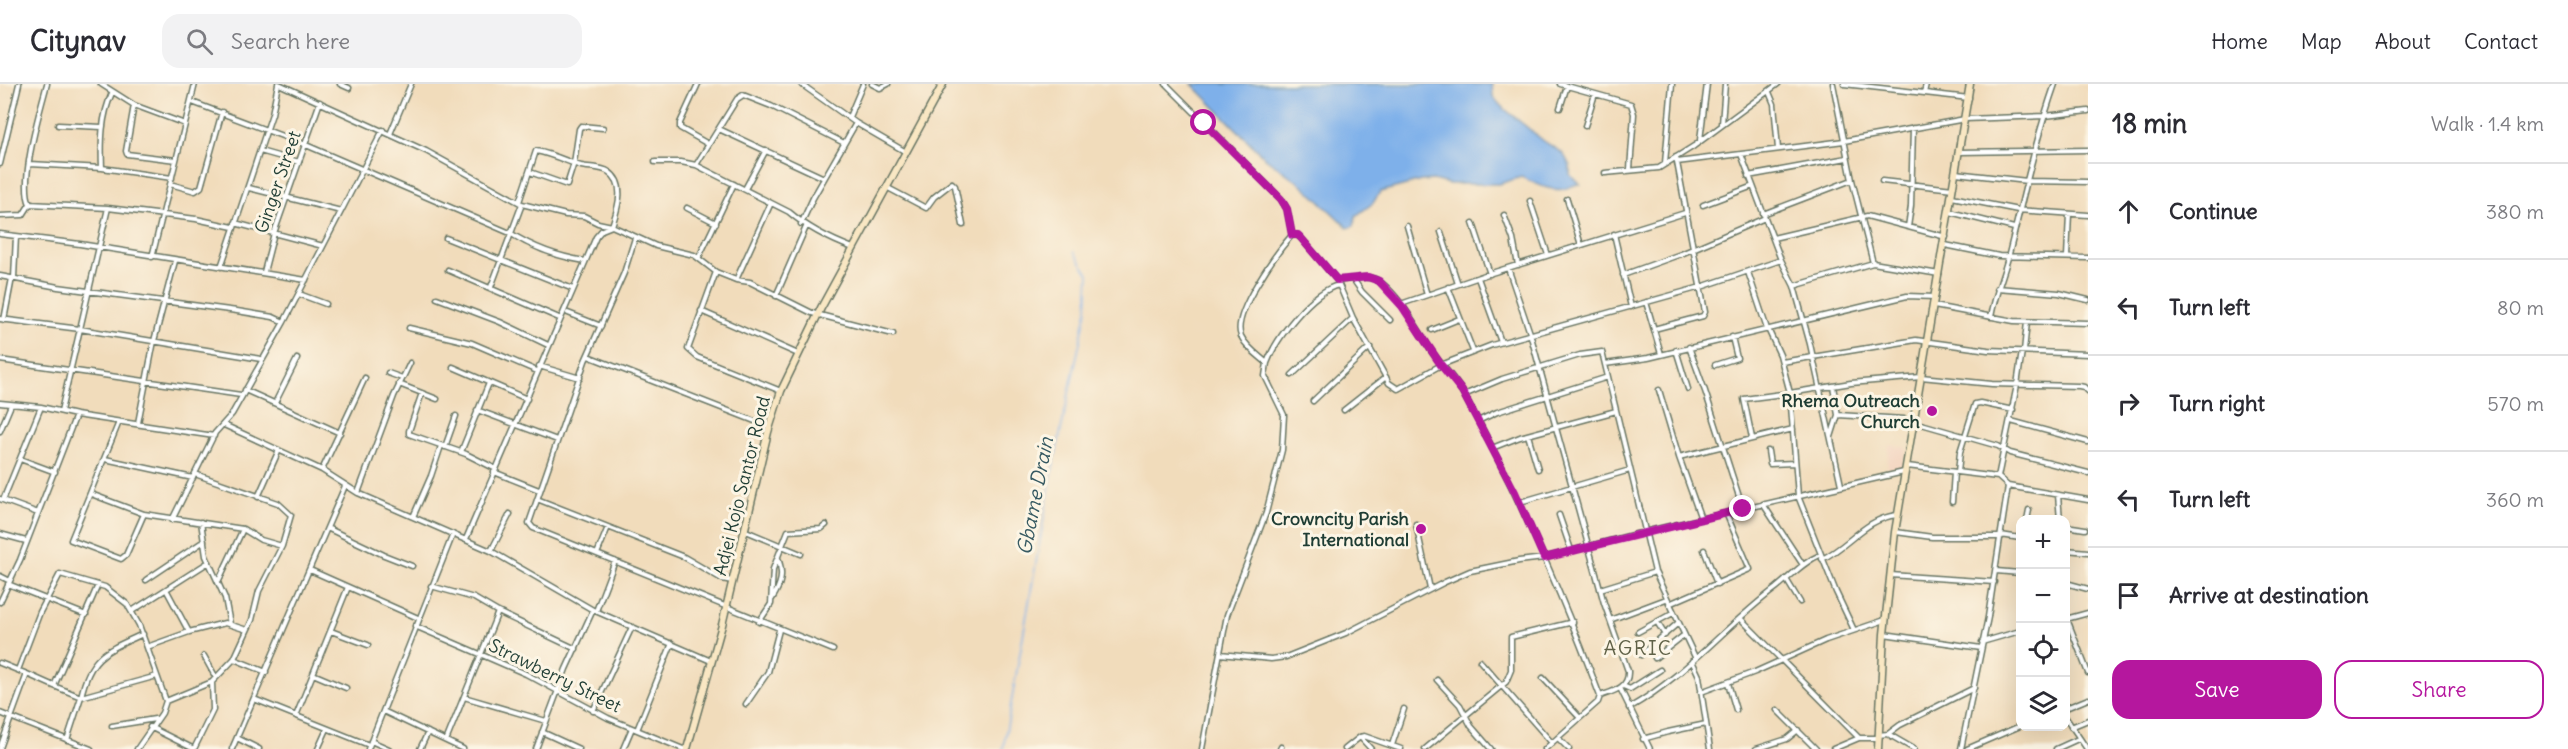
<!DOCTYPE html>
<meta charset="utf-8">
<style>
body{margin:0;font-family:Delius,sans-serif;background:#f2f2f3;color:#2b2b33}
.controls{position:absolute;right:18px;bottom:18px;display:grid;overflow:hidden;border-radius:12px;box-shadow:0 6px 24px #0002}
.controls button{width:54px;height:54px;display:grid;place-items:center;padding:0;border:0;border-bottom:2px solid #e1e1e2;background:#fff;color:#2b2b33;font:30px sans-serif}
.stop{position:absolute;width:18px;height:18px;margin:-14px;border:4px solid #b5179e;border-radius:50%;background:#fff}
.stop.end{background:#b5179e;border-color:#fff;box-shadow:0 2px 6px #0008}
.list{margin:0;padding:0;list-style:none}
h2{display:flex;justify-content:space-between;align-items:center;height:78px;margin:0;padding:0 24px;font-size:26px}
h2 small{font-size:20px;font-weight:400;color:#7c7c81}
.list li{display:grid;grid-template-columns:39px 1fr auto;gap:18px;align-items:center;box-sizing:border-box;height:96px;padding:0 24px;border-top:2px solid #e1e1e2}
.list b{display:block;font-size:22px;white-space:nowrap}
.list em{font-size:20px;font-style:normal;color:#7c7c81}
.actions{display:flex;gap:12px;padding:18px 24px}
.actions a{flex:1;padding:14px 0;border:2px solid #b5179e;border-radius:18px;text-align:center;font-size:21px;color:#b5179e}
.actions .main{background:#b5179e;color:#fff}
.icon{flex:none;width:33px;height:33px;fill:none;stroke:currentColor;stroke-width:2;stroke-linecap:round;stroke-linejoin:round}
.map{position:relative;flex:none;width:2088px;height:665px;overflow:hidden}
header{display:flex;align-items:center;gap:36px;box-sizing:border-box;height:84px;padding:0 30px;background:#fff;border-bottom:2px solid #e1e1e2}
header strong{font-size:28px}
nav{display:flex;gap:33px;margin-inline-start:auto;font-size:21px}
.search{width:420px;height:54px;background:#f2f2f3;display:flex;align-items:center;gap:15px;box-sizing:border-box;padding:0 21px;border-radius:18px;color:#7c7c81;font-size:22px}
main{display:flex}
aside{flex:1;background:#fff}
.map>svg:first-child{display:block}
</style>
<header>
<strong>Citynav</strong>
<div class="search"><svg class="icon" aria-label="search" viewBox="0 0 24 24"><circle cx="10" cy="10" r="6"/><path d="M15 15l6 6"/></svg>Search here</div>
<nav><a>Home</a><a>Map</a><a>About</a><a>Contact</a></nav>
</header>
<main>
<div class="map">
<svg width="2088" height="665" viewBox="0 0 2088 665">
<rect width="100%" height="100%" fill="#fcf5e5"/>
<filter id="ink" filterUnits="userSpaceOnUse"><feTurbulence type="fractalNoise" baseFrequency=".0167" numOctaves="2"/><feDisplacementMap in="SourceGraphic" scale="12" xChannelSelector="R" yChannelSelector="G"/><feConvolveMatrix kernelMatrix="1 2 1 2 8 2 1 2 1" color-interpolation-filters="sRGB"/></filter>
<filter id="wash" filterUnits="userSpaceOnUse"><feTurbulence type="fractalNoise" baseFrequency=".008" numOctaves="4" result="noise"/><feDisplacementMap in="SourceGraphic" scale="24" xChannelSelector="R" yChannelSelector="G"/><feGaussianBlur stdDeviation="1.35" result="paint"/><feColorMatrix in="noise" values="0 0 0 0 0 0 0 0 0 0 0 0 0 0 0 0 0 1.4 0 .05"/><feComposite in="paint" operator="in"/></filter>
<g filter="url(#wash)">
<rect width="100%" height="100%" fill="#f1dcbb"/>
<!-- built -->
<path fill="#f3d4bf" d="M1889,361L1907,364L1901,387L1887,386Z"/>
<!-- water -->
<path fill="#7eb0ea" stroke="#4e768f" stroke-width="1.5" d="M1192,0H1492L1493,13L1501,22L1545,58L1563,69L1570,82V91L1580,100C1574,100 1570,104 1563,105C1549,108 1534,98 1521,93L1499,100H1448L1433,96L1421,97L1380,108L1373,119L1356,132L1354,142L1348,144L1305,103L1264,73Z"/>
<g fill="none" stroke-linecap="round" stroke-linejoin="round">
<!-- stream -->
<path stroke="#7eb0ea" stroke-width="1.5" d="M1003,665L1053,383L1087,226L1089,190L1074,168"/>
</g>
</g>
<g filter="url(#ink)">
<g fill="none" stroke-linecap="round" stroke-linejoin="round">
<defs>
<path id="street" d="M47,0C40,26 19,97 30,120L108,124L196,135L233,143
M101,0L134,21L185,40
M279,0L426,67L522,120L566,131L584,132L598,139L612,142L656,162L694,171L716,188L736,196L750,198L812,229L893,250
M340,0L349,4
M698,0L680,39V44L708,60
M801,0L856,39L906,68
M872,0L880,4L888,0
M1166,0L1281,115L1287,125L1292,151C1277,168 1231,231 1241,252C1246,263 1258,271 1267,279L1265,292L1284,331L1282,366L1266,429L1227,531L1202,665
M1560,0L1631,20L1634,30L1630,85
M1833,0L1852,96L1873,179
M1844,0L1969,14
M1769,8L1774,20L1778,65
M1924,9L1926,0
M192,18L306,61L510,149C532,163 559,173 585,177
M134,21L126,67L127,70L176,76
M1560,24L1567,2
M849,33L863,0
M1722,40L1725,0
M58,41L102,43
M1585,42L1595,10
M719,45L824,94
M390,50L411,0
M1700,56L1707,0
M260,67L299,78
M1959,68L2088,66
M1741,70L1781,176L1794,202L1810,260L1841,401
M655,78H681L696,81L789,128C809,145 829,155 853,164
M1677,78L1844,57L1965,35L2045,32L2088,27
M1665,79L1672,0
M0,80L19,0
M30,80L102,84L172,94
M696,81L737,15L743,11L771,22L844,59
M102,84C101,58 101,33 112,9
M530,88L567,101L574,79L579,45L581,42L603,44
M1605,89L1659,84L1694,62L1778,0
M1956,89L2027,97L2088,98
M1748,92L1847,74
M1882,97L1953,105
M170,100L195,107L201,103L222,28
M249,104L341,127
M888,104L926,124L934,113L952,99L955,102L963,141
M745,105L766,66
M1952,113L2018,126L2088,131
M1567,115L1581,161
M1530,117L1548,171
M1703,121L1753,102
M687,124L716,139
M1950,128L2014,144
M1763,130L1852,96
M1504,131L1513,155L1518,181
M0,132L23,131L30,120
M235,139L323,162
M1473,139L1490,190
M801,140L813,114L856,39
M1407,142L1427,211
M1908,143L1911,122L1913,44
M1441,148L1458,200
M0,150L80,160L306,196
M1614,150L1631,223
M1292,151H1297L1301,154L1337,196C1350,197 1365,190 1377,196C1397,207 1418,245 1430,265C1440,280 1454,293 1463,309C1517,406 1561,508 1600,612
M446,154L573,205
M635,154L624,189L585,277L529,439L533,444L833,566
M1773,154L1867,132L1946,153
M1945,161L1999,172L2088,174
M152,173L195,0
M699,173L734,100
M2067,173L2069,130
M221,183L272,30L278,0
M1508,184L1530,249L1604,519L1628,587C1629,604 1614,607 1600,612L1598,618L1545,665
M448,186L559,234
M264,188L274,149L320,18
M716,188L688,265L697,273L781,307
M1748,188L1767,245
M1623,191L1681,170L1765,134
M0,192L58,203L237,227L273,233L284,238
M14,194L16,152
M1478,194L1501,258
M1353,195L1362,208L1390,236
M736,196L771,119
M1337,196L1353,234L1389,299L1398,305L1441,281L1492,261L1701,203L1781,176
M1794,202L1873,179L1939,190
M491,203L522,120
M1448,203L1473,267
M1997,204L2059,209L2088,216
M299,210L326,220
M776,212L806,143
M437,214L500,238L548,261
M1646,218L1661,270
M1401,220L1485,191L1685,129
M1934,222L2014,237L2088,239
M701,227L798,270
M568,229L601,242
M1991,233C1995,209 2005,188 2010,166C2024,110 2036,54 2055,0
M0,235L80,245L261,275
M4,236L12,194
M409,244L472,259L537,287
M1654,245L1703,232L1705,228L1676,73
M1432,246L1459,235
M1689,263L1705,307L1743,425
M1676,266L1688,305
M2022,267L2017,301L1998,393L2008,402L2088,416
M2024,267L2027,238
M588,272L770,343
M0,276L241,311
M1782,278L1916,256L1988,266L2088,270
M1267,279C1276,254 1312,207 1339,201
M1605,280L1648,274L1907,212L1935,213
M1715,281L1737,274L1732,253
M539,282L580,294
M453,283L527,315
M388,289L402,294
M1292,291L1353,234
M399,300L437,315
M1833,302L1838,331L1904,335L1998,362L2010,369L2088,389
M245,306L340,349
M1659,306L1679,373L1701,435
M422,309L409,347V350L466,370L496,385
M1464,311L1502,295L1580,271L1602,268L1655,488L1695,573
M1313,317L1370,263
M0,319L41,323L76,331L214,352
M275,319L297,275
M477,326L557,356
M1344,326L1386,293
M61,327L108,124
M1478,337L1497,328L1608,293
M2011,337L2088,358
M119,338L71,456L121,475L126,471L144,430
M138,339L154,257L175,177
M224,341L322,386L358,409L491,467L593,526L711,577
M0,347L11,321
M1528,351L1538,385
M1831,353L1838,331
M1752,354L1744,315L1790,309L1780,271L1768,245
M445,363L456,332
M1492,364L1520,353L1616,327
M1768,367L1770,380L1794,379
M461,368L489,299
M1679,373L1793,345
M20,375L55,388
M105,375L193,394
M1907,382L1998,393
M322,386L365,294
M494,388L539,406
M1958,388L1960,368L1975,320L1980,319L2013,326
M358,409L394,312L410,279
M91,410L144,430L243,445L261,456L282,462
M2058,411L2060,436
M258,413L279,366
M0,415L38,429
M537,415L684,473L722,495L732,497
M3,416L41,323
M1520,418L1630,386
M1952,418L1954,388
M1763,420L1803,481
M1559,431L1571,466
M413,433L431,392L441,362
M172,436L215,349L232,330L284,238L383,46
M2027,436L2029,426
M201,438L206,472L225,514L230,540
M1416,440L1430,505
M2066,442L2085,445
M327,444L384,471L412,482
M746,447L801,470
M1896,448L1932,453H2001
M0,450L26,457
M2001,451L2020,454
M466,455L596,153L602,146L612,142C617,126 627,100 609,88C602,83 590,84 581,82C566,77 552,70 536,67L519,118
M1704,466L1717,500
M2066,466L2088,468
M491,467L510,430
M597,470L608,443
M1822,475C1851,461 1864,435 1897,431
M310,486L418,534
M1996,487L2020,489
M1890,491L1994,498
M0,492L10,497
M1786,495L1800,518
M146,496L204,457
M219,496L243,445
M2066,499L2088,505
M8,500L86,531
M431,502L474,514L498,528L576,565
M1600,505L1655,488
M167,507L189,548
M772,515C781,501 784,490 778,474
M0,518L20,476L76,331
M1669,520L1750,485L1726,429
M132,527L209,478
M596,527L615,477
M1740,534L1859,654
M2066,535L2088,529
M2067,535L2088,589
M1610,536L1666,515
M759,538L771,520L773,485L788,447L821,445L826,441
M1657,538L1665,551
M415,542L526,590L608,634L683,665
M1854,546L1836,508L1798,412L1790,309L1851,299L1921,293L1992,300L2079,302L2084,303L2088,307
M331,547L368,561
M1638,548L1673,529
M143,550C106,567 90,571 81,613L157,592
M1884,550L1981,564
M1982,558L2020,547
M147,563L189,548L225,539L247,546
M1220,570L1271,575L1286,573L1346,549L1445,498L1470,487L1519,477L1544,474L1644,448L1904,388
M1641,571L1678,539
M204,572L216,594
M1655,574L1684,551
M234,575L266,588
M1480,577L1552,659
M1692,577L1699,592L1710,665
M0,579L27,590L0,664
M18,586L40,528L60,490L105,503L127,520L139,541L166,617L162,629L137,665
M27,590L54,602L98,501
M313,590L346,604
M1543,594L1580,634
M1437,596L1460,621L1471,642L1491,665
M1728,599L1736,626
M54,602L81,613L67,656
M1623,602L1630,605L1660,586
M1620,604L1650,665
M1701,608L1755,588L1826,556L1885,536
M464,613L546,637
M254,615L369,661
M166,617L212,598L234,575L252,536L259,507L282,462L291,431L278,419L195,390
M746,620L768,588L779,546
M1629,624C1685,593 1725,542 1776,504C1790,493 1803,478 1820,471
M2066,624L2088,615
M1777,626L1816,665
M383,627L463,665
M593,627L632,543
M0,629L91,665
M296,632L348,503
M2066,634L2087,665
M112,642L155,635
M150,643L194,665
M2071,643L2088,636
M637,646L672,559
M542,648L579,665
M1888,650L1900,641L1974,604
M1878,651L1888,650L1914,665
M1360,653L1371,665
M237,654L259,665
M1558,654L1569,665
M1643,655L1668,648L1706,640
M371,657L389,665
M446,657L498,528
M1392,661L1404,625
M194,665L213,626L212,598
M232,665L345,402
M318,665L327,645
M368,665L453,450
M420,665L428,648
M536,665L566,585L593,526
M623,665L632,644
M1280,665L1281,663
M1345,665L1360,653L1364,652L1401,665
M1425,665L1506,598L1511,586V553L1573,538
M1756,665L1787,655L1798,646
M1833,665L1859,654H1878
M1961,665L1988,533L2008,402
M1967,665L2020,642
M2056,665L2078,655"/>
<path id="secondary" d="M687,665L722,541L768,348L781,307L821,224L943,0
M1878,665L1884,550L1895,448L1970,0"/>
</defs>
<!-- street casing -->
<use href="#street" stroke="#687563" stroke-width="7"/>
<!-- secondary casing -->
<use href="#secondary" stroke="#687563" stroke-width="9"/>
<!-- street -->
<use href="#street" stroke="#fff" stroke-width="4"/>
<!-- secondary -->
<use href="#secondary" stroke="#f9e7c3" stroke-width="6"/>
</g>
</g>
<g fill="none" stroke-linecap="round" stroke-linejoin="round" filter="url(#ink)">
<!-- route -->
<path stroke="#b5179e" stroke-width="8" d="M1204,39L1281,115L1287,125L1292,151H1298L1301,154L1337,196L1368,193L1379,197L1402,222L1441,281L1462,307L1515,408L1544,474L1743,425"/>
</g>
<!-- markers -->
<g fill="#b5179e" stroke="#fcf5e5" stroke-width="2">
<circle cx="1932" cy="327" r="6"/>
<circle cx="1421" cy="445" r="6"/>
</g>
<g text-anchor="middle" stroke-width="6" stroke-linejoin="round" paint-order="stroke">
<!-- street labels -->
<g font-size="18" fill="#1f3d34" stroke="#fcf5e5">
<text transform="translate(278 98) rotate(-71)" y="6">Ginger Street</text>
<text transform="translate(742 402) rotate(-76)" y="6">Adjei Kojo Santor Road</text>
<text transform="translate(555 592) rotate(26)" y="6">Strawberry Street</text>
</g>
<!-- poi labels -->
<g font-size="18" font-weight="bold" fill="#1f3d34" stroke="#fcf5e5" text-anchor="end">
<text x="1920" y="323">Rhema Outreach<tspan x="1920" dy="21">Church</tspan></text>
<text x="1409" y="441">Crowncity Parish<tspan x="1409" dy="21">International</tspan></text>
</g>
<!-- water labels -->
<g font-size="20" font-style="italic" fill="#375a62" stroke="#fcf5e5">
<text transform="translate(1035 412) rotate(-79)" y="7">Gbame Drain</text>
</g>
<!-- neighbourhood labels -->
<g font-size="20" letter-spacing="1.5" fill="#5f6147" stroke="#fcf5e5">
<text x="1638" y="571">AGRIC</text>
</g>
</g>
</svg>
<div class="controls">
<button>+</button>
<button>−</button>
<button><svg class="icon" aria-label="locate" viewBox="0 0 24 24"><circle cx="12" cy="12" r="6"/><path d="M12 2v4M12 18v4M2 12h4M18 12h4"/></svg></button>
<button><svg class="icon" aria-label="layers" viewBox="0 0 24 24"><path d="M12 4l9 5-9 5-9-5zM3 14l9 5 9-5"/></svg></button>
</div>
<div class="stop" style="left:1204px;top:39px"></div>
<div class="stop end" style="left:1743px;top:425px"></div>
</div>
<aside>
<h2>18 min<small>Walk · 1.4 km</small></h2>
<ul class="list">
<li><svg class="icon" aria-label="ahead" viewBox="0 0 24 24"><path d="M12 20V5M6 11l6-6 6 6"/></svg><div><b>Continue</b></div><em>380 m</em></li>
<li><svg class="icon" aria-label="left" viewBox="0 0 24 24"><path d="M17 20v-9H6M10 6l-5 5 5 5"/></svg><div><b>Turn left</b></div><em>80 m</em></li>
<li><svg class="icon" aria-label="right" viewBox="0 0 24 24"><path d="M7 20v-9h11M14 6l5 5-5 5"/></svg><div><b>Turn right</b></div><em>570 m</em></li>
<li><svg class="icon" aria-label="left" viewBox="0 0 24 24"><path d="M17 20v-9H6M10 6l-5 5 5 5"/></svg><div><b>Turn left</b></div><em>360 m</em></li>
<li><svg class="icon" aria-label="arrive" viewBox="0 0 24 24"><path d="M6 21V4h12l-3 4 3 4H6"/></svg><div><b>Arrive at destination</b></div></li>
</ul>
<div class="actions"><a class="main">Save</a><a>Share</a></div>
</aside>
</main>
